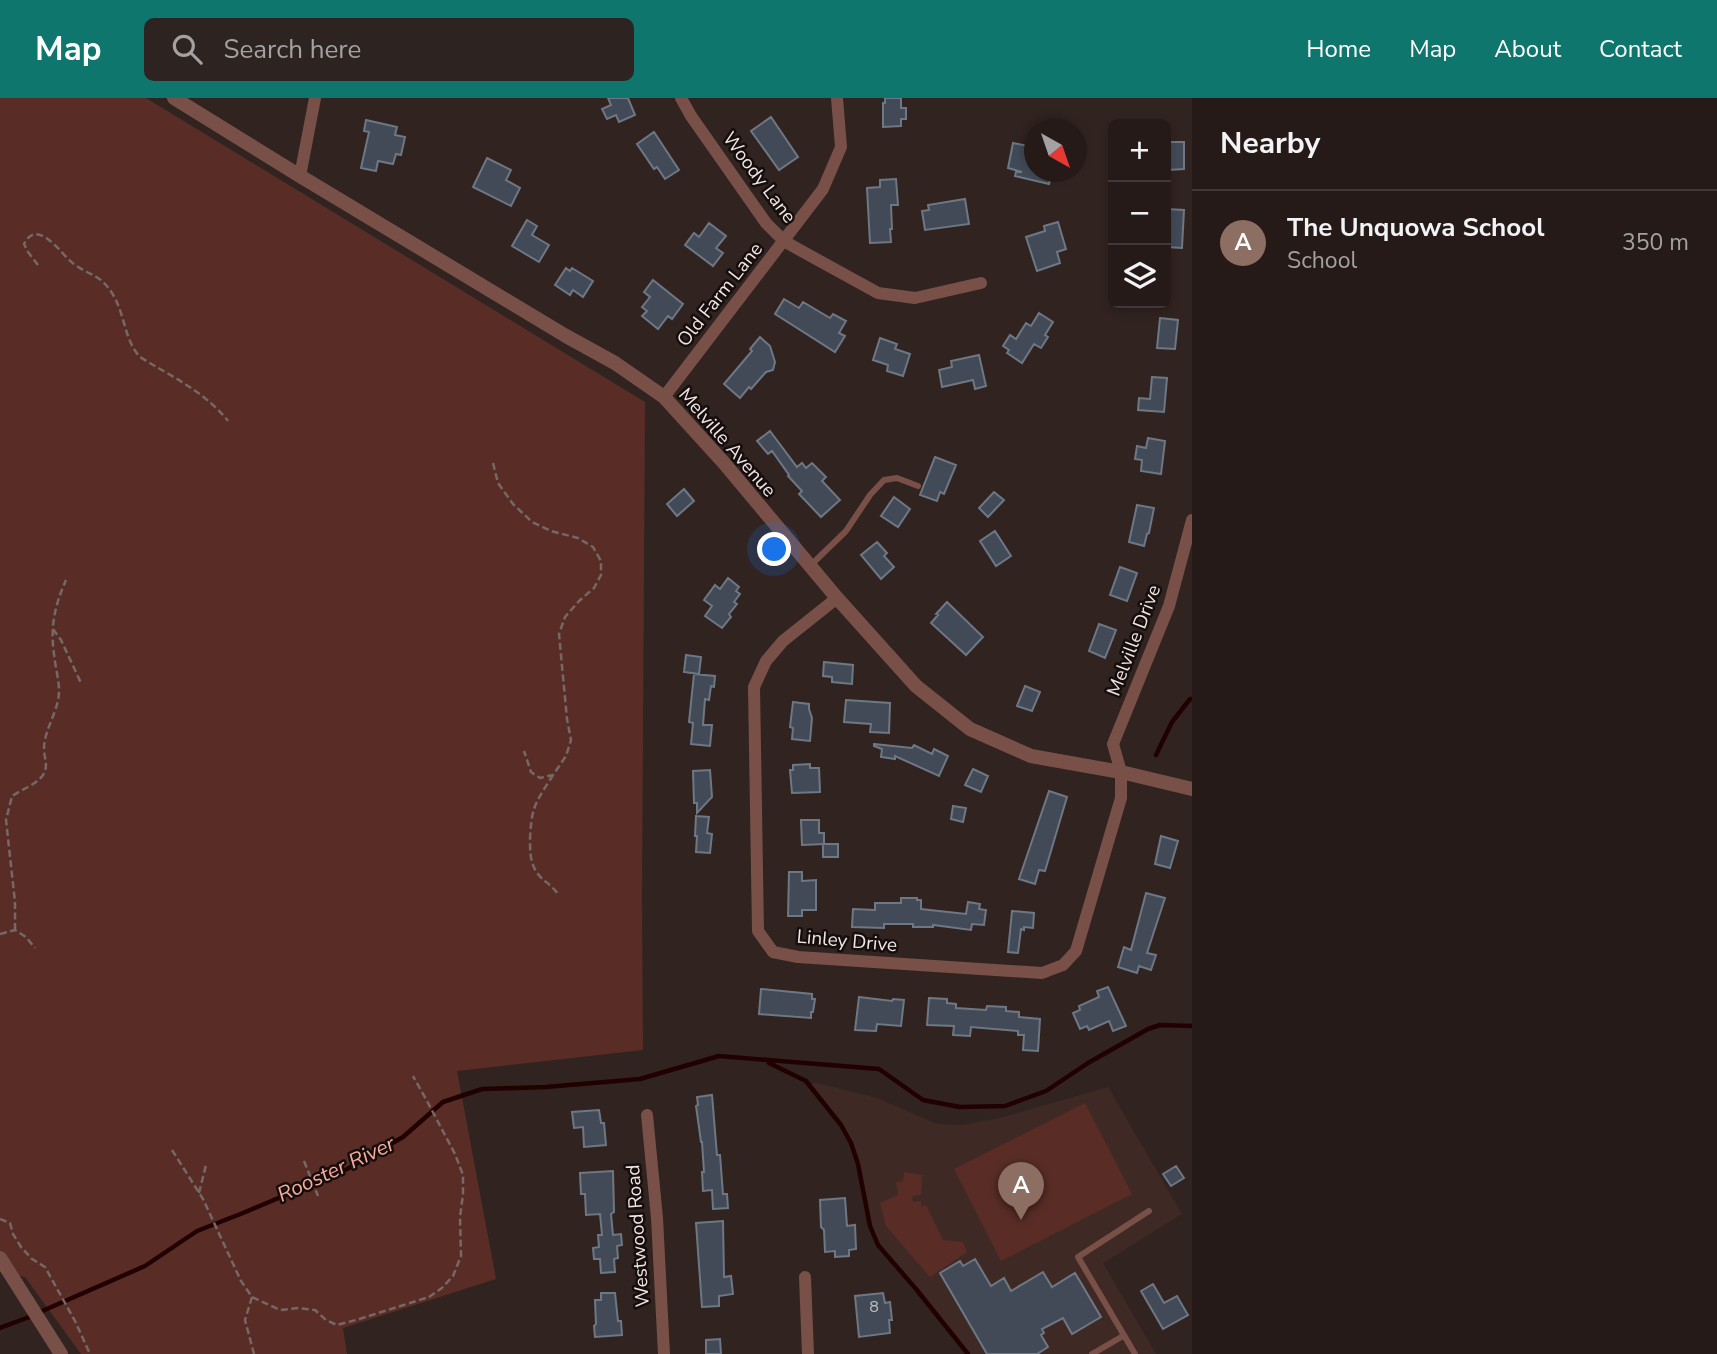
<!DOCTYPE html>
<meta charset="utf-8">
<style>
body{margin:0;font-family:"Nunito Sans",sans-serif;background:#2d2321;color:#f1f3f6}
.controls{position:absolute;right:21px;top:21px;display:grid;overflow:hidden;border-radius:10px;box-shadow:0 4px 10px #0003}
.controls button{width:63px;height:63px;display:grid;place-items:center;padding:0;border:0;border-bottom:2px solid #423837;background:#251a18;color:#f1f3f6;font:35px sans-serif}
.compass{position:absolute;left:1024px;top:21px;width:63px;height:63px;border-radius:50%;background:#251a18;box-shadow:0 4px 10px #0003;rotate:140deg}
.you{position:absolute;left:775px;top:452px;width:24px;height:24px;margin:-18px;border:5px solid #fff;border-radius:50%;background:#1a73e8;box-shadow:0 0 0 10px #1a73e833}
.badge{display:grid;place-items:center;width:46px;height:46px;border-radius:50%;background:#0f766e;color:#fff;font-size:23px;font-weight:700}
.pin{position:absolute;translate:-50% -58px;filter:drop-shadow(0 2px 4px #0008)}
.pin::after{content:'';position:absolute;top:37px;width:24px;height:21px;background:inherit;clip-path:polygon(0 0,100% 0,50% 100%)}
.list{margin:0;padding:0;list-style:none}
h2{display:flex;justify-content:space-between;align-items:center;height:91px;margin:0;padding:0 28px;font-size:30px}
h2 small{font-size:23px;font-weight:400;color:#a3a1a2}
.list li{display:grid;grid-template-columns:46px 1fr auto;gap:21px;align-items:center;box-sizing:border-box;height:105px;padding:0 28px;border-top:2px solid #423837}
.list b{display:block;font-size:26px;white-space:nowrap}
.list p{margin:0;font-size:23px;white-space:nowrap;color:#a3a1a2}
.list em{font-size:23px;font-style:normal;color:#a3a1a2}
.icon{flex:none;width:38px;height:38px;fill:none;stroke:currentColor;stroke-width:2;stroke-linecap:round;stroke-linejoin:round}
.map{position:relative;flex:none;width:1192px;height:1256px;overflow:hidden}
header{display:flex;align-items:center;gap:42px;box-sizing:border-box;height:98px;padding:0 35px;background:#0f766e;color:#fff}
header strong{font-size:33px}
nav{display:flex;gap:38px;margin-inline-start:auto;font-size:24px}
.search{width:490px;height:63px;background:#2d2321;display:flex;align-items:center;gap:18px;box-sizing:border-box;padding:0 24px;border-radius:10px;color:#a3a1a2;font-size:26px}
main{display:flex}
aside{flex:1;background:#251a18}
.map>svg:first-child{display:block}
</style>
<header>
<strong>Map</strong>
<div class="search"><svg class="icon" aria-label="search" viewBox="0 0 24 24"><circle cx="10" cy="10" r="6"/><path d="M15 15l6 6"/></svg>Search here</div>
<nav><a>Home</a><a>Map</a><a>About</a><a>Contact</a></nav>
</header>
<main>
<div class="map">
<svg width="1192" height="1256" viewBox="0 0 1192 1256">
<rect width="100%" height="100%" fill="#312320"/>
<!-- built -->
<path fill="#3f2925" d="M817,985L877,1000L937,1026L960,1027L1000,1020L1108,989L1182,1116L1103,1165L1156,1256H969L879,1146L871,1128L859,1066L852,1044L843,1027L810,986Z"/>
<!-- green -->
<path fill="#592d26" d="M0,0H146L645,304L642,800L643,952L457,973L496,1181L343,1230L347,1256H81L25,1179L0,1174Z
M1085,1005L1132,1096L1001,1163L954,1071Z
M904,1074L922,1077L921,1097L912,1098L913,1104L921,1103V1109L926,1107L943,1142L963,1144L967,1154L930,1179L886,1128L880,1105L898,1097L896,1084H903Z"/>
<g fill="none" stroke-linecap="round" stroke-linejoin="round">
<!-- stream -->
<path stroke="#210000" stroke-width="4.5" d="M1156,657L1172,624L1190,601H1192
M769,965L806,983L841,1027L851,1045L858,1066L870,1128L878,1147L916,1191L968,1256
M40,1214L145,1168L197,1133L243,1115L347,1071L403,1039L443,1004L482,991L546,989L640,981L719,958L879,971L923,1002L960,1009L1005,1008L1046,993L1088,965L1148,931L1160,927L1192,928
M0,1230L32,1218"/>
</g>
<!-- building -->
<path fill="#414a56" stroke="#6e7784" stroke-width="2" d="M608,0H628L635,17L619,24L616,17L607,21L602,11L611,7Z
M885,0H901V10H906V21H901V28L883,29V5H885Z
M771,19L798,59L779,72L751,33Z
M366,22L397,29L395,37L405,39L401,57L396,56L393,66L378,63L376,73L361,70L369,34L364,33Z
M654,34L679,72L665,81L657,69L654,71L637,46Z
M1167,44H1184V71L1168,72Z
M1013,45L1028,48L1027,53L1034,54V74H1052L1049,86L1015,78L1016,74H1022L1008,70Z
M487,60L511,72L506,82L520,90L511,108L473,89Z
M896,81L898,107H891L892,131H890L891,144L870,145L867,90L880,89V82Z
M965,101L969,126L925,132L922,113L929,112L928,107Z
M1166,111L1184,112L1182,150L1166,149Z
M527,122L537,128L532,137L549,147L539,164L512,148Z
M1058,124L1066,151L1057,154L1060,165L1037,173L1026,139L1045,133L1044,128Z
M709,125L726,138L716,150L723,155L713,168L685,147L694,135L699,139Z
M566,170L570,173L572,170L593,183L583,199L573,192L570,197L555,187Z
M653,182L683,206L672,221L668,218L658,231L642,218L647,213L642,209L650,199L644,194Z
M784,201L799,210L803,204L830,220L833,216L846,223L839,235L845,238L835,254L775,216Z
M1039,215L1053,224L1045,237L1048,239L1041,250L1034,246L1022,265L1007,255L1009,252L1003,248L1010,237L1016,241L1026,225L1031,228Z
M1160,220L1178,222L1175,251L1157,250Z
M760,239L770,248L775,264L773,272L766,274L751,291L749,289L740,300L724,286L752,253L750,251Z
M880,240L897,246L895,251L910,256L903,278L887,273L888,267L873,262Z
M979,257L986,288L975,291L973,282L942,289L939,272L952,269L951,263Z
M1152,279L1167,280L1164,314L1138,312L1139,300L1150,301Z
M770,333L797,369L802,365L806,370L812,365L826,379L822,383L840,402L821,419L799,396L802,393L788,378L789,377L772,353L768,356L757,343Z
M1148,340L1165,343L1161,376L1141,373L1142,362L1135,361L1137,348L1146,350Z
M935,359L956,367L944,396L940,394L937,403L920,397Z
M684,391L694,403L677,418L667,406Z
M994,394L1004,402L988,419L979,410Z
M894,399L910,411L898,429L881,418Z
M1137,407L1154,410L1149,435L1147,436L1144,448L1129,444Z
M995,433L1011,458L996,468L980,443Z
M877,444L887,455L884,458L894,469L881,481L861,457Z
M1120,469L1137,475L1127,503L1110,497Z
M728,480L739,489L736,493L740,496L734,504L737,506L729,516L731,519L722,530L705,518L712,508L704,502L715,487L720,491Z
M947,504L983,539L966,557L931,525L938,517L936,516Z
M1099,526L1116,532L1105,560L1089,553Z
M686,557L701,559L699,576L684,574Z
M824,564L853,567L852,586L832,584V579L823,578Z
M694,576L715,578L714,589L711,588L709,602L705,601L703,627H712L710,648L691,646L693,625L689,624Z
M1025,588L1040,594L1032,613L1017,608Z
M846,602L890,605L889,635L870,634L871,626L844,624Z
M793,604L809,606V611L812,620L810,643L792,641L793,630L790,629Z
M874,646L912,650L914,647L932,656L934,651L948,658L939,678L895,658V661L881,659L882,651L874,648Z
M810,666V670H819L820,694L792,695L790,672H793V667Z
M973,671L988,678L981,694L965,687Z
M710,672L712,699L697,715V705H694L693,673Z
M1049,693L1067,699L1045,773L1039,772L1035,786L1019,781Z
M953,708L966,710L963,724L951,721Z
M696,718L709,719L707,735L712,736L710,755L696,754L697,738H695Z
M801,722H819V735H824V746L802,747Z
M1161,738L1178,743L1170,770L1155,766Z
M823,746H838V759H823Z
M789,774H802V783L816,782V812H802V818H788Z
M1146,795L1165,800L1147,855L1156,857L1151,872L1139,868L1137,875L1118,869L1124,849L1131,852Z
M901,800H917V802H921V811L966,816L968,804L980,806L979,811L986,812L984,827L972,826L971,832L933,827V829H913V826H884V830L852,829L853,811L875,812V805H901Z
M1012,813L1034,815L1033,830L1024,829V832L1021,831L1018,855L1008,854Z
M1108,889L1126,928L1113,933L1109,923L1089,932L1087,928L1080,931L1073,915L1080,912L1079,908L1099,899L1097,893Z
M761,891L812,896V901H815L813,914H811V920L759,916Z
M859,899L892,903L893,901L904,902L901,928L877,926L876,933L855,932Z
M929,900L947,901V905L956,906V910L986,912L987,908L1006,909V913L1019,914V919L1040,921L1038,953L1023,952L1024,937H1018V933L971,929L970,938L953,937L954,928L927,927Z
M712,997L717,1057H720L723,1096H727L728,1110L713,1111L712,1092L703,1093L702,1074H704L702,1044H701L696,1008L698,1007L697,999Z
M599,1012L601,1025H604L606,1047L584,1049L583,1029L574,1030L572,1014Z
M1176,1068L1184,1080L1171,1088L1163,1076Z
M613,1073L614,1114L611,1116L613,1137L621,1136L622,1147L617,1148L618,1160L614,1161L615,1174L601,1175L600,1161H594L593,1150L599,1149L598,1137H602L600,1116L586,1117L585,1096H581L580,1075Z
M845,1100L847,1128L855,1127L856,1151L849,1152V1158L835,1159V1153L825,1154L824,1132L821,1129L820,1102Z
M723,1123L724,1179L731,1178L733,1196L719,1198V1208L702,1209L696,1125Z
M975,1161L991,1188L1004,1180L1011,1193L1043,1174L1052,1189L1075,1175L1101,1219L1072,1236L1063,1220L1042,1231L1044,1235L1041,1237L1048,1249L1037,1256H987L940,1175L960,1163L963,1168Z
M1153,1186L1164,1205L1177,1198L1188,1217L1163,1231L1141,1193Z
M601,1195H615L618,1223H621L622,1237L595,1239L594,1228L596,1226L595,1202H601Z
M883,1195L885,1205L890,1204L892,1222H889L890,1235L859,1239L855,1198Z
M720,1241L721,1256H706V1242Z"/>
<g fill="none" stroke-linecap="round" stroke-linejoin="round">
<!-- path -->
<path stroke="#756866" stroke-width="2.5" stroke-dasharray="7 3.5" stroke-linecap="butt" d="M38,167L28,154L24,146C38,118 62,158 74,166C90,178 100,176 112,195C125,215 124,242 140,259C172,279 204,293 228,323
M493,365L498,385L513,406L532,424L551,433L578,440L593,449L601,463V477L594,490L579,503L565,519L559,536L567,621L571,642L566,658L553,677L540,680L531,674L524,653
M53,531L61,542L81,585
M553,677C547,687 538,699 534,711C530,723 528,755 533,767C539,783 549,783 558,796
M15,832V804L6,722L12,698C21,692 37,686 43,677C49,667 44,661 44,651C44,631 59,613 59,593C59,581 55,568 54,556C50,528 55,507 66,482
M0,836L15,832L26,839L35,850
M172,1052L203,1101L241,1183L252,1199L280,1212L298,1210L315,1212L326,1222L337,1227L356,1222L429,1199L442,1190L453,1178L461,1158L460,1119L463,1096V1077L455,1056L427,1003L413,978
M304,1063L318,1098
M199,1095L206,1067
M0,1121L10,1125L13,1136L21,1149L32,1161L45,1169L75,1223L90,1256
M252,1199L245,1222L254,1256"/>
<!-- service -->
<path stroke="#795048" stroke-width="6" d="M811,467L846,433L870,397L884,382L897,380L918,388
M1092,1256L1123,1238
M1135,1256L1078,1159L1149,1113"/>
<!-- minor -->
<path stroke="#795048" stroke-width="12" d="M681,0L691,18L766,125L784,143L798,151L878,195L915,200L981,185
M300,78L315,0
M664,299L823,91L841,49L837,0
M837,500L783,543L766,563L754,589L758,833L773,854L798,859L1042,875L1063,867L1076,853L1121,700V674L1113,646L1169,508L1192,422
M647,1017L657,1120L664,1256
M805,1179L808,1256"/>
<!-- tertiary -->
<path stroke="#795048" stroke-width="14" d="M174,0L300,78L566,238L615,265L664,299L724,365L837,500L916,588L970,631L1031,658L1121,674L1192,691
M0,1160L61,1256"/>
</g>
<g text-anchor="middle" stroke-width="5" stroke-linejoin="round" paint-order="stroke">
<!-- number labels -->
<g font-size="16" fill="#c5bfc0">
<text x="874" y="1214">8</text>
</g>
<!-- street labels -->
<g font-size="19" fill="#f1e6e4" stroke="#150e0d">
<text transform="translate(760 79) rotate(53)" y="7">Woody Lane</text>
<text transform="translate(719 196) rotate(-52)" y="7">Old Farm Lane</text>
<text transform="translate(728 344) rotate(49)" y="7">Melville Avenue</text>
<text transform="translate(1133 542) rotate(-69)" y="7">Melville Drive</text>
<text transform="translate(847 842) rotate(5)" y="7">Linley Drive</text>
<text transform="translate(637 1138) rotate(-94)" y="7">Westwood Road</text>
</g>
<!-- water labels -->
<g font-size="21" font-style="italic" fill="#fbab9c" stroke="#150e0d">
<text transform="translate(336 1071) rotate(-25)" y="7">Rooster River</text>
</g>
</g>
</svg>
<div class="controls">
<button>+</button>
<button>−</button>
<button><svg class="icon" aria-label="layers" viewBox="0 0 24 24"><path d="M12 4l9 5-9 5-9-5zM3 14l9 5 9-5"/></svg></button>
</div>
<svg class="compass" viewBox="-18 -18 36 36"><path d="M0-13l5 13h-10z" fill="#e53935"/><path d="M0 13l5-13h-10z" fill="#a3a1a2"/></svg>
<div class="you"></div>
<div class="pin badge" style="left:1021px;top:1122px;background:#8d6e63">A</div>
</div>
<aside>
<h2>Nearby<small></small></h2>
<ul class="list">
<li><span class="badge" style="background:#8d6e63">A</span><div><b>The Unquowa School</b><p>School</p></div><em>350 m</em></li>
</ul>
</aside>
</main>
